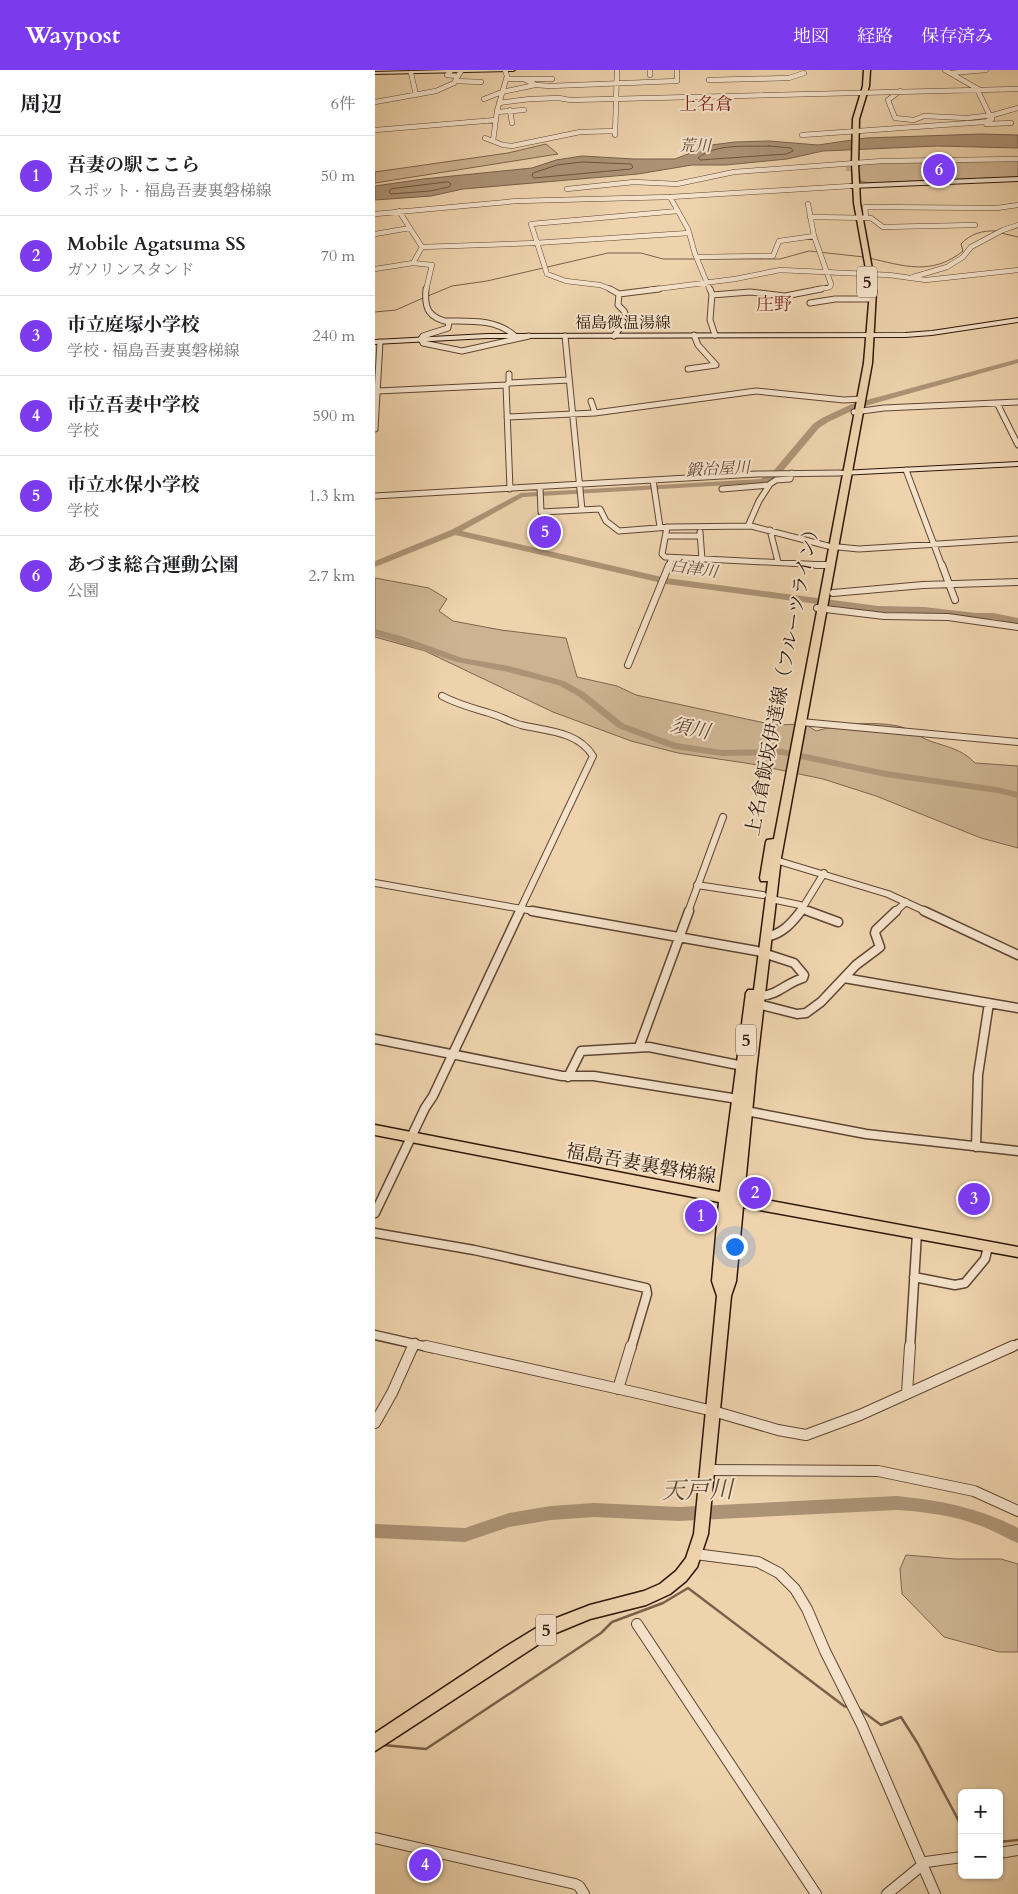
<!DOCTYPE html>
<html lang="ja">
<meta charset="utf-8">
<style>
body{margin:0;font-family:Cardo,"Noto Serif JP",serif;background:#f6f6f6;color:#202124}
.controls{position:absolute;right:15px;bottom:15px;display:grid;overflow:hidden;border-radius:8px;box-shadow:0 1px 4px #0004}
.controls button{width:45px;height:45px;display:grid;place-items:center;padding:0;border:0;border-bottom:1px solid #e0e0e0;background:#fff;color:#202124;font:25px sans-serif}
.you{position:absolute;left:359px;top:1176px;width:18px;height:18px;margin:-12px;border:4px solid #fff;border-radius:50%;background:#1a73e8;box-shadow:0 0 0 8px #1a73e833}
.badge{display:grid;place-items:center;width:32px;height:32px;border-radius:50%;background:#7c3aed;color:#fff;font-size:16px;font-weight:700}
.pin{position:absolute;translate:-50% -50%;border:2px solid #fff;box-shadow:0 1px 5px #0006}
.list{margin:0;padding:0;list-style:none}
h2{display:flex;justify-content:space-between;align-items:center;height:65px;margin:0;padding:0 20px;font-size:21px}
h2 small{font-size:16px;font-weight:400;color:#757577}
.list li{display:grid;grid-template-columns:32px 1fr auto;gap:15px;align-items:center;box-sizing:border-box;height:80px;padding:0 20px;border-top:1px solid #e0e0e0}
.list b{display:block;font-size:19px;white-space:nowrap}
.list p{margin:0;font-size:16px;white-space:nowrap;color:#757577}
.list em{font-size:16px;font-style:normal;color:#757577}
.map{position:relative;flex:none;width:643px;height:1824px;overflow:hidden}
header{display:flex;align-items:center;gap:30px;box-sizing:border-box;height:70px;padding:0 25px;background:#7c3aed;color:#fff}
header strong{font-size:24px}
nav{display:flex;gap:28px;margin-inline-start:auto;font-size:18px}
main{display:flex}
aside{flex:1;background:#fff}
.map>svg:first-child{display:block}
</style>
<header>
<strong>Waypost</strong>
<nav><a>地図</a><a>経路</a><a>保存済み</a></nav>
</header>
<main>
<aside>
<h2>周辺<small>6件</small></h2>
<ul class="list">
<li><span class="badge">1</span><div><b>吾妻の駅ここら</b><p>スポット · 福島吾妻裏磐梯線</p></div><em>50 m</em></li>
<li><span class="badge">2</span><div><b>Mobile Agatsuma SS</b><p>ガソリンスタンド</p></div><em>70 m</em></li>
<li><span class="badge">3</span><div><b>市立庭塚小学校</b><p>学校 · 福島吾妻裏磐梯線</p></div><em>240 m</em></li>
<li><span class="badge">4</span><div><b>市立吾妻中学校</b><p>学校</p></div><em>590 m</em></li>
<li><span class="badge">5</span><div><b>市立水保小学校</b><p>学校</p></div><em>1.3 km</em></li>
<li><span class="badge">6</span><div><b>あづま総合運動公園</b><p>公園</p></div><em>2.7 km</em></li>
</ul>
</aside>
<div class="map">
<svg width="643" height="1824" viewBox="0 0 643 1824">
<rect width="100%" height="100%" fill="#eed3ad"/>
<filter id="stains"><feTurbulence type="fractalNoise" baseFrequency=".004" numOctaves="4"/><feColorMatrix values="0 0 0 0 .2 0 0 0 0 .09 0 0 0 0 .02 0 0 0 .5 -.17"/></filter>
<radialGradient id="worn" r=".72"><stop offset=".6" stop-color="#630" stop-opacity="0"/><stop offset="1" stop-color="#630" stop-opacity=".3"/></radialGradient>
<!-- green -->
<path fill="#cdb391" stroke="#7e654e" d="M171,74L183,84L0,113V102L133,83Z
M643,90V107L493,113L485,111L484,95L508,92Z
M0,508L54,518L72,529L64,541L78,551L126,560L191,568L202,607L242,616L261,625L399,655L430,654L441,661C465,654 498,651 523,656C534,658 544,667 555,671C572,677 587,679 600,693L643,696V778L606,768L501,726L448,709L377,694L303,683L256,671L178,642L50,581L0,567Z
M531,1485L580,1489H626L643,1494V1582H624L569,1567L527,1524L525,1499Z"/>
<!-- water -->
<path fill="#ad9376" stroke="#7a614b" d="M606,64L643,65V78L562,76L448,81L412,89L351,95H317L263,104L88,119L56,126L0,130V116L48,109L157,98L181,90L207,86L259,89H300L336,75L360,72L394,71L443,75L491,68Z"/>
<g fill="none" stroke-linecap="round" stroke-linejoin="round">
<!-- shore -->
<path stroke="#6e5540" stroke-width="1" d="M394,76L416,78L418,81L411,84L325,90L323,88C342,73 371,77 394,76Z
M208,92L256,94L258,97L256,99L159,108L157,106L158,103L182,95Z
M73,112L76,114L74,117L55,121L16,124L14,122L16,119Z"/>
<!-- stream-far1 -->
<path stroke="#7a614b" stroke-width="1" d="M626,163L643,167
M494,188C529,196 557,206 588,181L586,174C595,164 608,160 621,161
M53,226L77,216L112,211L233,183H266L288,189H405L434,181L489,187
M0,242L21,240L48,228"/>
<!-- stream -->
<path stroke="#7a614b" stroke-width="2.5" d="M483,1638L506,1655L526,1647L543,1674L587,1757
M8,1675L51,1679L226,1563L237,1552L288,1533L313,1518L469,1636L473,1637
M624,1772L643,1770"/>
<!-- river -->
<path fill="#ad9376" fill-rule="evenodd" d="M643,289V293L483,338L453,352L444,358L406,403L391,413L148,427L87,461L291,508L503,536L549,537L601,543H618L643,548V554L618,549H601L549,543L503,542L291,514L80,465L0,497V491L76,460L146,423L386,409L400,399L438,354L447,348L477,334Z
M0,559L29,567L87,588L134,596L189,611L209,622L249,654L301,673L347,680L407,679L511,701L622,717L643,722V728L622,723L511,707L407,685L347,686L299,679L243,658L203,626L183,615L133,602L82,592L0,565Z
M522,1426C564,1430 605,1438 643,1458V1473C632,1469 622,1462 611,1458C583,1446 552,1442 522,1440L304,1451L219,1447L176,1450L134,1457L90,1472L0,1468V1454L90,1458L134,1443L176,1436L219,1433L304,1437Z"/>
<!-- street-tunnel -->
<path stroke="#c8ad8c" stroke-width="4.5" stroke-dasharray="4.5 2" stroke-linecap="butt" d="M471,99L486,98"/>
<defs>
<path id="street-far4" d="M275,0V5
M570,0L603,19
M75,2L72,5L82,6
M36,3L41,25
M575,3L611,0
M132,9H177
M149,9L161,15L175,16L302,11V0
M334,10L414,8L429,3
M80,11L106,12
M602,19L615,46
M525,21L513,30L520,48L539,50L549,46L592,48L618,45L643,38
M109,29L127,22L160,15
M0,32L61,21L79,13L86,1
M124,33L155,29L184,28L195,30L643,19
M135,40L137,53
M122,42L149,40
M611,54L636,53
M0,60L121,50
M240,65L242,0
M427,65L609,52L617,49V46
M110,68L128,75L137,76L205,62L240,61
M118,71L122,41L132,6L130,0
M192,119L259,112L302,114L359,102L507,91L643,89
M295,127L313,159L320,184L335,220
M24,141L47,177L38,193L57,195L51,220
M0,144L142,131L295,127L476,116
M435,147L496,148L508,157L600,155
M491,147L490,137L622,138L643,135
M0,164L35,158
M439,166L456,214L455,217L440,220
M47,177L160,173L314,163
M322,187L398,186L404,171L439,166L433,134
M0,199L38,193
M538,207L572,197L588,187L596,177L628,160L643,155
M238,220L225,215L191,211L172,204L156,154L303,141
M274,220L360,209L405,200L514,205L551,210L643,200"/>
<path id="street-far3" d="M51,219C49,239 54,248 74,252L73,258L48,266L46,269L48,273L87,281L154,266
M235,219L244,224L243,235L249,241L252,249L239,266
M335,219L337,224L335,250L340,265
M244,224L284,219
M337,225L375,222L410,226L446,219
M435,233L460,229H493
M72,251C96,251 121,249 140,266L135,270
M190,266L207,440
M313,299L341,295L323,275L319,265
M134,313L194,310
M131,315L134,313V304
M3,321L131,315L135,419
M216,331L220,343
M622,333L643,375
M479,342L509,338L643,332
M132,347L220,343L381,321L469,330L487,329
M0,359L5,272
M531,400L567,496
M278,410L285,457
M165,417L166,442L225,439L231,451L244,461L295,457L376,456L453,476L484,479L643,469
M347,419L394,415
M0,426L382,404L466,403
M373,456L384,431L395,414L401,410L415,409L417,403
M292,457L287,484L290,487L450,495
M395,460L403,492
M325,462L327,490
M291,466H325
M294,496L297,488"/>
<path id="street-far2" d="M441,495H450
M567,495L580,530
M458,523L548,515L643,512
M442,538L509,546L573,547L643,557
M253,595L294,495
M67,626C82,634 97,638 114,643C125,646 135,652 146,655C171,661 203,661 218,686L144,842
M426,652L643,672
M397,789L513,824L552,842
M0,813L164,842
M322,815L388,825
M396,829L425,835L428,839L437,842
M313,842L348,747
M425,842L449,803
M520,842L531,832"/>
<path id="street-far1" d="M157,841L382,881L419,893L429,905L428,908C411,913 402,926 384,926
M433,841L463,852
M549,841L643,885
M391,867C407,864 416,854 426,841
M469,908L643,938
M383,934L422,944L431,943L446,932L481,895L505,877L500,863L501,860L521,841
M0,969L187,1006H219L363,1029
M264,977L314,841
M193,1007L206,981L274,977L368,996
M371,1041L491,1064L643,1081
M601,1077L603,1005L614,933
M0,1143L50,1038L58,1026L145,841
M0,1163L99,1180L271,1218L272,1224L256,1278
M539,1207L580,1215L590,1213L610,1189L613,1177
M0,1265L57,1278
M38,1278L40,1273
M535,1278L542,1163
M635,1278L643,1274"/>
<path id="street" d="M51,1276L267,1324L338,1341L403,1360L431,1365L485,1345L638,1276
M243,1319L256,1276
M532,1323L535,1276
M0,1353L17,1323L38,1276
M333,1400L503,1401L599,1421L643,1441
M320,1484L383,1492L404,1503L420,1519L432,1539L450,1581L487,1655L560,1824
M262,1554L441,1824
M0,1768L200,1814L204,1816L209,1824
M624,1783L643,1780
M512,1824L551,1792L587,1787"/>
<path id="secondary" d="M71,0H140L138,1L0,4V2Z
M643,107V111L476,118L473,116L476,114Z
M643,248V252L557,265L530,267L112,268L0,274V270L112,264L530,263L557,261Z
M643,392V396L466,405L462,403L466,401Z"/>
<path id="primary" d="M489,0H495L494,16L484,49L483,93L485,133L501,221L497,293L406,788L381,1001L369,1126L643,1177V1187L368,1137L361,1211L356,1226L333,1464L322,1497L311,1511L295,1524L271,1535L215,1549L181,1563L0,1681V1663L127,1579L171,1552L215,1535L269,1521L285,1514L301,1501L311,1488L319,1464L342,1226L337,1211L344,1132L0,1065V1055L345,1122L371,923L373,920H379L393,811H386L385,808L391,772L392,770L399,769L489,293L495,221L479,133L477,93L478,49L488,16Z"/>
</defs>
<!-- street-far4 casing -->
<use href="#street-far4" stroke="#5e4633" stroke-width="5.5"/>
<!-- street-far3 casing -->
<use href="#street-far3" stroke="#5e4633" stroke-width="7"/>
<!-- street-far2 casing -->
<use href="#street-far2" stroke="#5e4633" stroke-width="8"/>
<!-- street-far1 casing -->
<use href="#street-far1" stroke="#5e4633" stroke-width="11"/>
<!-- street casing -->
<use href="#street" stroke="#5e4633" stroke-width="12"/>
<!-- secondary casing -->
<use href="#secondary" stroke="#2e170a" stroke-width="2"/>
<!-- primary casing -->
<use href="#primary" stroke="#2e170a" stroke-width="3"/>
<!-- street-far4 -->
<use href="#street-far4" stroke="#f4e2ca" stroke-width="4.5"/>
<!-- street-far3 -->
<use href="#street-far3" stroke="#f4e2ca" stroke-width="5"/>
<!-- street-far2 -->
<use href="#street-far2" stroke="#f4e2ca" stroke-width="6"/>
<!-- street-far1 -->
<use href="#street-far1" stroke="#f4e2ca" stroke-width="8"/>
<!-- street -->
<use href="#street" stroke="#f4e2ca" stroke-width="10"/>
<!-- secondary -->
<use href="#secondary" fill="#f4e2ca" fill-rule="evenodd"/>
<!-- primary -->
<use href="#primary" fill="#eed3ad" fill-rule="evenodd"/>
</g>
<g text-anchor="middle" stroke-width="4" stroke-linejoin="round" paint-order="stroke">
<!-- far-water labels -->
<g font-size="16" font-style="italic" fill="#614935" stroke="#f4e2ca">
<text x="320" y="81">荒川</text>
<text transform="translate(343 398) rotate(-3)" y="6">鍛冶屋川</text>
<text transform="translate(319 498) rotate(8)" y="6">白津川</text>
</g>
<!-- far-street labels -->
<g font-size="16" fill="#2e170a" stroke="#f4e2ca">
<text x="248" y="258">福島微温湯線</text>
</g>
<!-- far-quarter labels -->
<g font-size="18" fill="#7a1f14" stroke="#f4e2ca">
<text x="331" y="40">上名倉</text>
<text x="399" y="240">庄野</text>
</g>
<!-- shield labels -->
<g fill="#f4e2ca" stroke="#695444" stroke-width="1">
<rect x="482" y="196.5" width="20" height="31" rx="4"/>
<rect x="361" y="954.5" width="20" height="31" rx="4"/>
<rect x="161" y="1544.5" width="20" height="31" rx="4"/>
</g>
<g font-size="18" font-weight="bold" fill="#2e170a">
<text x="492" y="218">5</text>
<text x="371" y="976">5</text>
<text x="171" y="1566">5</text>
</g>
<!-- street labels -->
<g font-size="19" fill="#2e170a" stroke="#f4e2ca">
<text transform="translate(407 608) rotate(-79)" y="7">上名倉飯坂伊達線（フルーツライン）</text>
<text transform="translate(266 1093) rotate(10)" y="7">福島吾妻裏磐梯線</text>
</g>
<!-- water labels -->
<g font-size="20" font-style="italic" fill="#614935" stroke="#f4e2ca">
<text transform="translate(315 658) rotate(11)" y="7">須川</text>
</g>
<!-- near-water labels -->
<g font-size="24" font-style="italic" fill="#614935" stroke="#f4e2ca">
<text transform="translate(322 1420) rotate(-1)" y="8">天戸川</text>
</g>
</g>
<rect width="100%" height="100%" filter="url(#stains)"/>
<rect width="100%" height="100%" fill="url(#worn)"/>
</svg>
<div class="controls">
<button>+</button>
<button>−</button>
</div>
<div class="you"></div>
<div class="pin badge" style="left:326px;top:1146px">1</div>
<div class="pin badge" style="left:380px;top:1123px">2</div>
<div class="pin badge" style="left:599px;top:1129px">3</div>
<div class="pin badge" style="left:50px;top:1795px">4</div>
<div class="pin badge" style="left:170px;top:462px">5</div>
<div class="pin badge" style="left:564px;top:100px">6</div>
</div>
</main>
